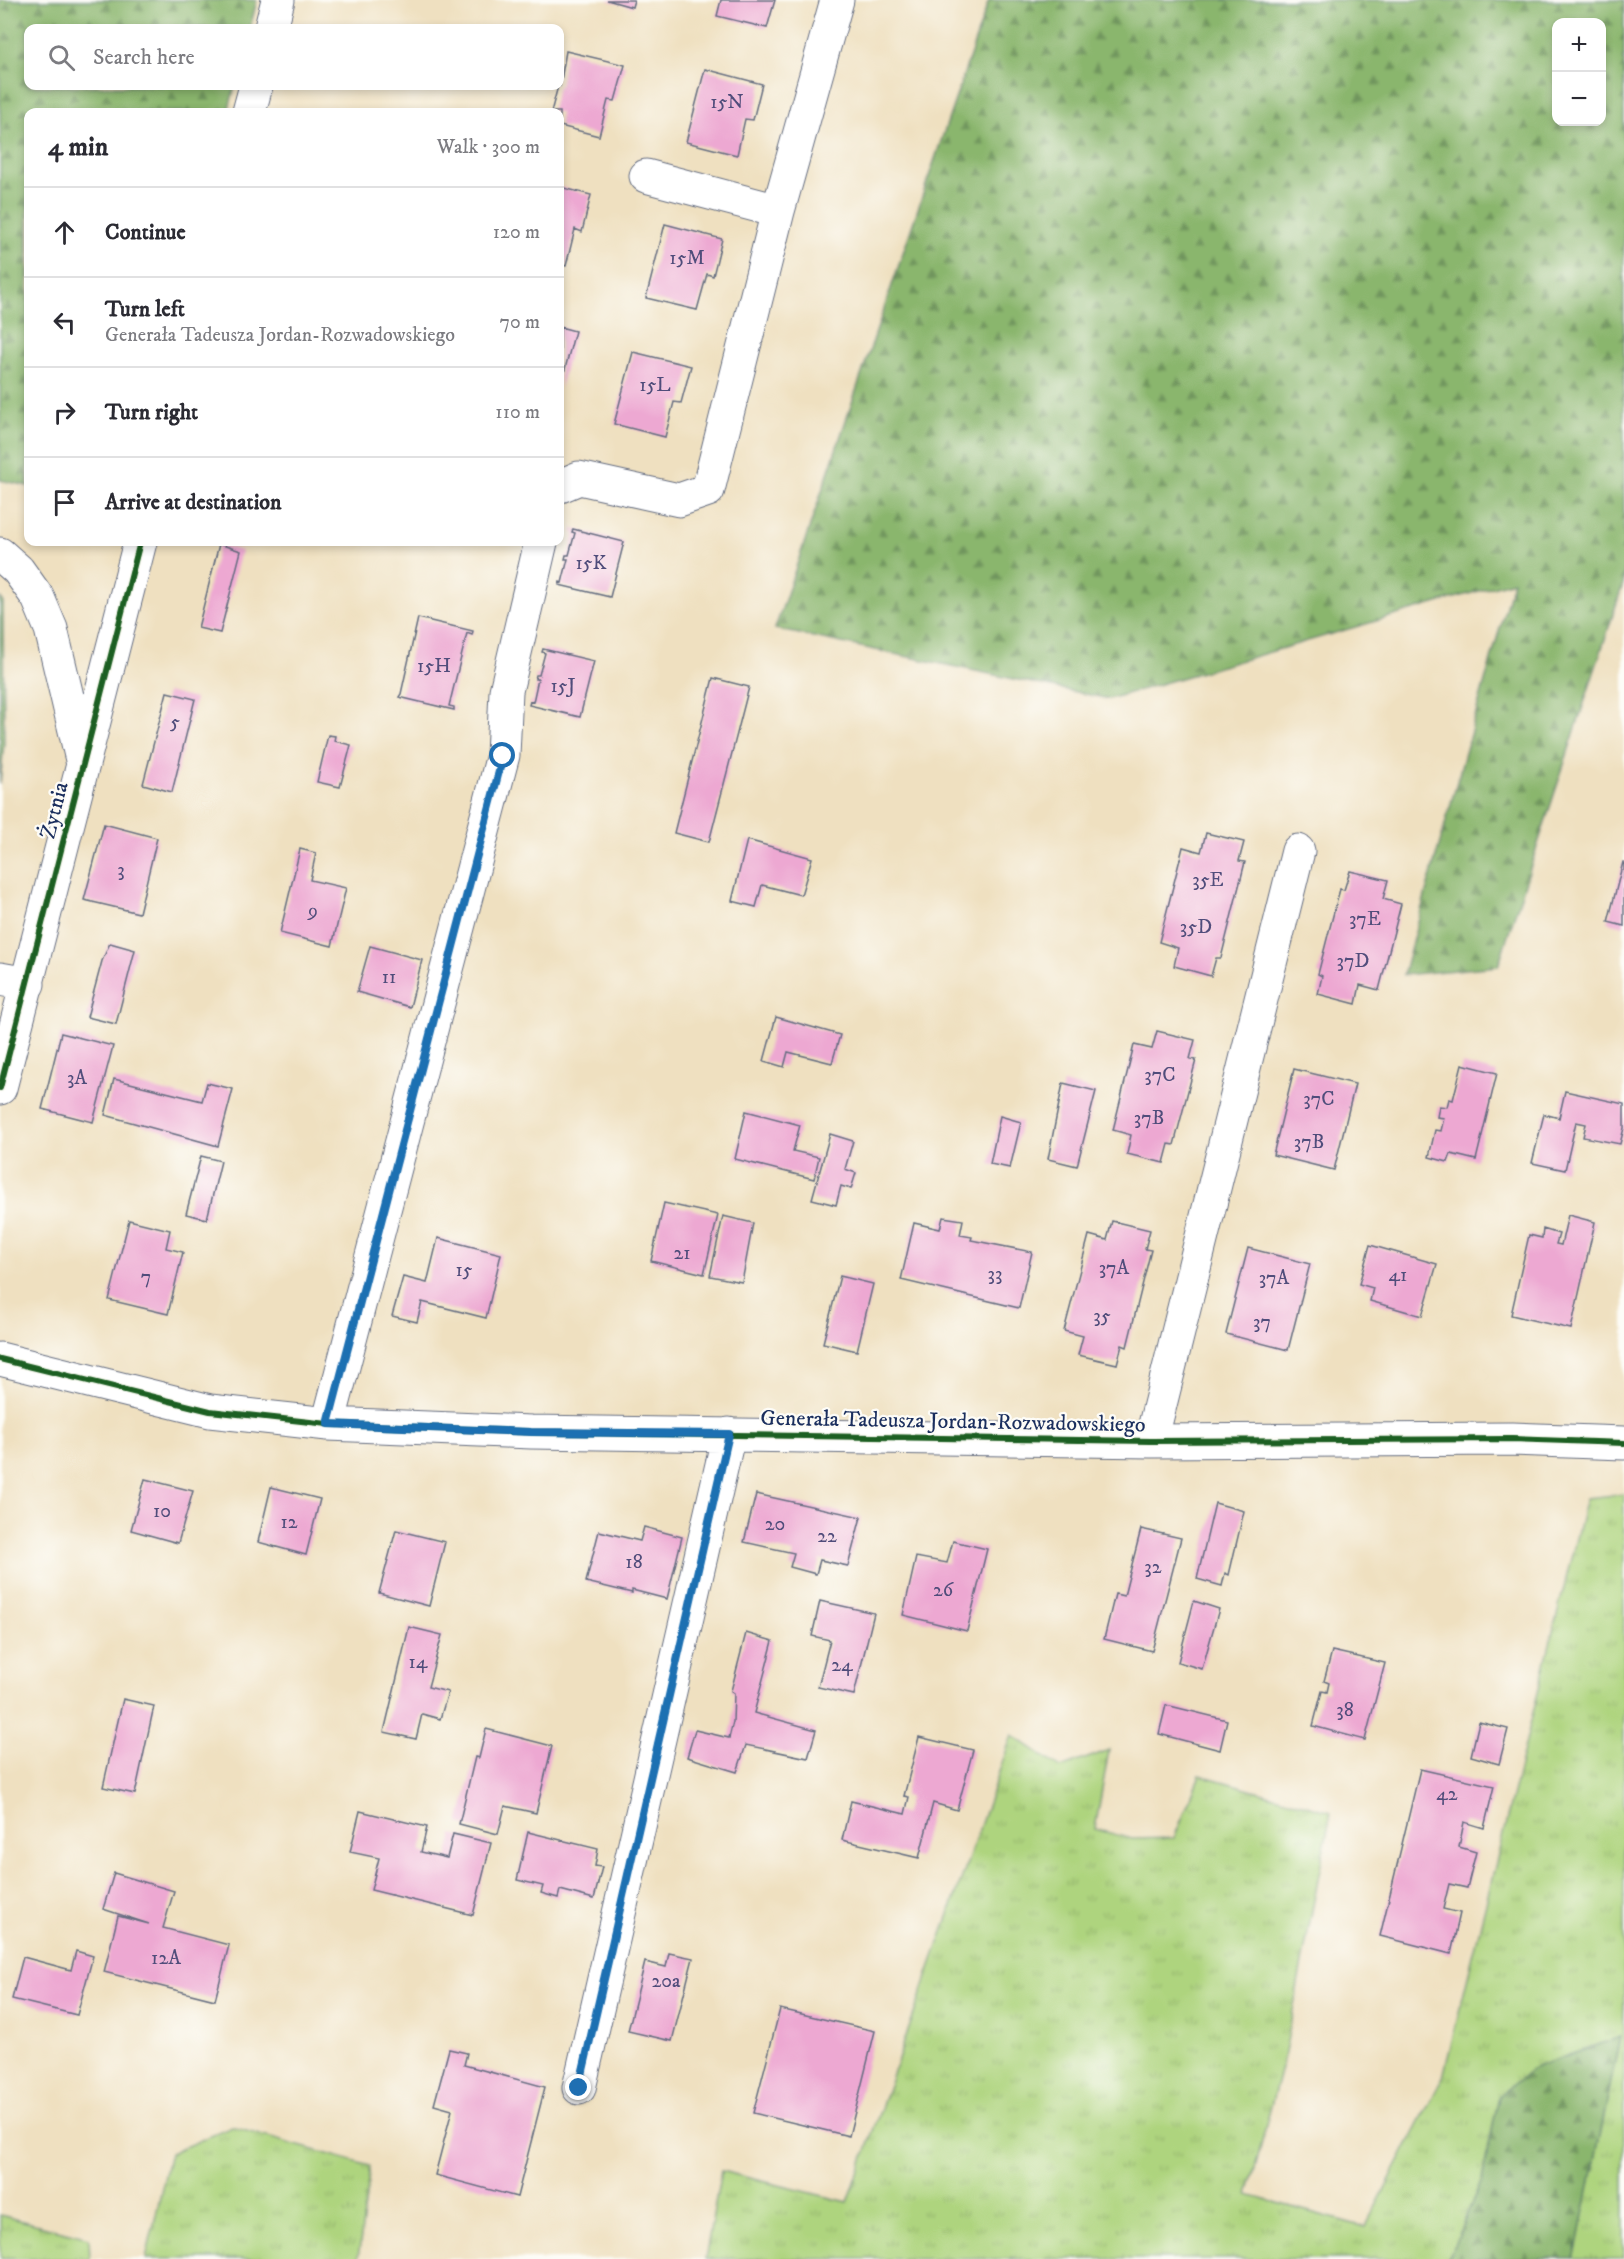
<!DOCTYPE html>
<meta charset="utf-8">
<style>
body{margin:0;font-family:"IM FELL DW Pica",serif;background:#f2f2f3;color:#2b2b33}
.controls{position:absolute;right:18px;top:18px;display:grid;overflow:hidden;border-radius:12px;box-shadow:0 3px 9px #0003}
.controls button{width:54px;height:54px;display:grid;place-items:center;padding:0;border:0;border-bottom:2px solid #e1e1e2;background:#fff;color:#2b2b33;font:30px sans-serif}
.stop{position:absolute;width:18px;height:18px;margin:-14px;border:4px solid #1f6fb2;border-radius:50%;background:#fff}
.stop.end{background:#1f6fb2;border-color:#fff;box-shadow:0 2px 6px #0008}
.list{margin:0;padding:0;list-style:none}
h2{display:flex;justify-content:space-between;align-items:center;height:78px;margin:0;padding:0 24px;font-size:26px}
h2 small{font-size:20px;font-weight:400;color:#7c7c81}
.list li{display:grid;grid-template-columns:39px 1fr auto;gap:18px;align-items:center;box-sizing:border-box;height:90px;padding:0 24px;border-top:2px solid #e1e1e2}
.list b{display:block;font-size:22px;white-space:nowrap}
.list p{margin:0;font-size:20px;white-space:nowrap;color:#7c7c81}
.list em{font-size:20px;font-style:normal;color:#7c7c81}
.icon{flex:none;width:33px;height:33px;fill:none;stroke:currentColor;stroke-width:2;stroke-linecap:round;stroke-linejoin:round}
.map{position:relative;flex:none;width:1624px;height:2259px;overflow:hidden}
.search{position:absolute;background:#fff;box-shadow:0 3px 9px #0003;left:24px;top:24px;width:540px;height:66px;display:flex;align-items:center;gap:15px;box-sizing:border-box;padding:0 21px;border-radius:12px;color:#7c7c81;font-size:22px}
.panel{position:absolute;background:#fff;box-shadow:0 3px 9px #0003;left:24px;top:108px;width:540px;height:438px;border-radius:12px}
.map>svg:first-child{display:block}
</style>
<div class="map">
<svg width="1624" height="2259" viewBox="0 0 1624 2259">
<defs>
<pattern id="grass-tufts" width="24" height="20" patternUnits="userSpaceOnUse" patternTransform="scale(1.5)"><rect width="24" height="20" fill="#aed47e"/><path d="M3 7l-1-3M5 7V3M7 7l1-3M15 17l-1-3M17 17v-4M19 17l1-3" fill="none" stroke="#95b66f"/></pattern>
<pattern id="forest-firs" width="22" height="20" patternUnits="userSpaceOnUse" patternTransform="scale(1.5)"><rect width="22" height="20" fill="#8ab66d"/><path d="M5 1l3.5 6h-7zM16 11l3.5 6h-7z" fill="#70945d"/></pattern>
</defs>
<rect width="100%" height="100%" fill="#fdfcf7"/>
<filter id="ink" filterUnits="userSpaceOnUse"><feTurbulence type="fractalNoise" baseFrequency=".0167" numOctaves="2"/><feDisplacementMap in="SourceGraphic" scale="12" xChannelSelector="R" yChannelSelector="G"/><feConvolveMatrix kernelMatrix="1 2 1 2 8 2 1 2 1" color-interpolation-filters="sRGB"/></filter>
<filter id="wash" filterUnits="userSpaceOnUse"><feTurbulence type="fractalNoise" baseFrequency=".008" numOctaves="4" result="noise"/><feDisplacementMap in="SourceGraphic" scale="24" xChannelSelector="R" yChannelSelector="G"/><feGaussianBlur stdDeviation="1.35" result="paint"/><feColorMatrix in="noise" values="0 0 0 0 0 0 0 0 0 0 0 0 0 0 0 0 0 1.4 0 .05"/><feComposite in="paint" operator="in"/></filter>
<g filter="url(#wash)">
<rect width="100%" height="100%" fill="#efe0c0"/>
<!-- grass -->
<path fill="url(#grass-tufts)" stroke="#64826e" stroke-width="1.5" d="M1624,1494V2259H1575L1620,2037L1499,2096L1482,2180L1448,2259H705L721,2171L848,2202L1012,1735L1061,1768L1109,1750L1095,1829L1132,1839L1174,1838L1200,1775L1331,1812L1285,2052L1248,2195L1365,2227L1443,2077L1586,1498Z
M232,2127L370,2166L358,2259H146L170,2153Z
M0,2215L89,2238L90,2259H0Z"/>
<!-- forest -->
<path fill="url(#forest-firs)" stroke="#527266" stroke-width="1.5" fill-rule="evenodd" d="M0,0H257L250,28H28V86H235L228,112H28V486L0,480Z
M989,0H1624V581L1498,966L1403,975L1513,581L1109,699L775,629ZM1602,22V122H1556V22Z
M0,598L3,601L4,743L0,784Z
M1620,2037L1575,2259H1448L1482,2180L1499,2096L1536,2067Z"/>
<g id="blocks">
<!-- building -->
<path fill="#eda8d2" d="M607,0H634L632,7Z
M721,0H775L767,28L717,16Z
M566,51L625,65L615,101L608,100L599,136L560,126V112H551L558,86H560Z
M705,69L762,84L753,120L745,119L737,155L686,142Z
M560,187L591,195L582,232L575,229L566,266L560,265Z
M665,224L722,239L713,276L707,274L697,310L646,298Z
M560,327L575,331L560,388Z
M633,352L691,366L681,403L674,402L665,437L614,424Z
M573,529L624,542L610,597L559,585L560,582L562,583L568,559H565L566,555H569L575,533L572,532Z
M219,544L241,551L220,633L198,628Z
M418,618L473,631L472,635L467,633L449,706L454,707V710L399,697L401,694Z
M543,649L594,661L580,717L529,705L530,701L533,702L538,679H535L536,675H539L545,653L542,652Z
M713,678L749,687L709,842L674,833Z
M167,692L195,699L172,792L143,784Z
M328,735L335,736L334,741L351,745L340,787L317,782Z
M104,824L157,838L139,913L84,900Z
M1206,833L1244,842L1239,861L1245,862L1221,958H1216L1211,976L1174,966L1178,948L1159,942L1183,847L1201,852Z
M747,840L812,858L801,895L762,885L756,907L732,901Z
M300,849L316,853L310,880L346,888L332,946L280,933Z
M1623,862H1624V926L1608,922Z
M1350,871L1388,880L1383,899L1401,904L1379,990L1360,985L1356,1004L1318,994L1322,976L1318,974L1329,931L1340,889L1344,890Z
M110,943L135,950L116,1024L87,1017L102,961Z
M370,946L422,960L410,1007L357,992Z
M776,1017L840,1035L832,1063L788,1052L784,1067L764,1061Z
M1157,1031L1195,1040L1190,1059L1196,1060L1174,1145L1169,1144L1164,1163L1127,1154L1131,1135L1113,1130L1134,1045L1152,1049Z
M61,1033L113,1046L93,1122L42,1109Z
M1462,1064L1497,1073L1476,1160L1451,1154L1448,1162L1429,1157L1435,1130L1441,1131L1444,1118L1437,1117L1439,1106L1447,1107L1449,1099L1453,1100Z
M1294,1069L1355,1084L1334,1170L1273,1155Z
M114,1079L202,1101L207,1083L233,1089L218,1146L105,1115Z
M1063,1083L1096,1091L1077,1166L1048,1159Z
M1565,1091L1624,1104V1128L1620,1144L1583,1137L1586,1124L1576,1122L1565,1170L1532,1163L1544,1114L1559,1118Z
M746,1111L800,1125L793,1151L819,1157L814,1179L735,1159Z
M1000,1116L1021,1122L1010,1168L990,1164Z
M830,1134L853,1141L845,1169L856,1173L851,1189L841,1186L836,1205L812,1199Z
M201,1156L221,1161L207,1219L186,1214Z
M664,1203L718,1215L704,1274L651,1261Z
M1568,1215L1595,1222L1571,1329L1511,1315L1529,1235L1542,1238L1543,1229L1559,1234L1556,1244L1561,1245Z
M723,1216L753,1223L742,1282L710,1276Z
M943,1217L963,1220L960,1235L972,1237L971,1240L1032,1252L1019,1308L901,1280L914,1223L940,1229Z
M129,1220L170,1230L166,1248L183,1252L168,1314L109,1300Z
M1112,1221L1150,1230L1145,1249L1151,1250L1127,1347L1122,1345L1117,1364L1078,1355L1083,1336L1064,1331L1089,1235L1107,1240Z
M438,1238L501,1254L486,1318L422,1302L417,1322L392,1316L403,1277L427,1283Z
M1370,1245L1437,1264L1422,1316L1370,1301L1373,1288L1359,1284Z
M1248,1248L1310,1264L1288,1350L1226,1334Z
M840,1276L873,1284L857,1351L823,1343Z
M145,1479L193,1491L178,1543L131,1530Z
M271,1487L320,1499L306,1555L258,1542Z
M756,1494L861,1517L848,1566L820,1560L816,1574L790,1567L794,1553L744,1542Z
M1215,1503L1244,1511L1229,1575L1225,1573L1222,1586L1197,1579Z
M644,1527L682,1537L667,1599L632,1590V1593L586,1582L599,1531L640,1541Z
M1141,1529L1181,1538L1152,1651L1104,1639L1115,1594L1124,1596Z
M396,1530L445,1542L429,1606L379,1593Z
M953,1541L987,1549L967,1631L903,1615L916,1557L947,1563Z
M820,1601L874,1613L854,1695L818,1687L830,1640L812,1636Z
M1194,1601L1219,1609L1202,1669L1178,1662Z
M409,1627L442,1635L428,1687L448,1692L440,1719L422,1714L416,1739L384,1732Z
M746,1633L773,1641L754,1713L816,1730L808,1758L746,1745L737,1772L687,1757L695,1730L729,1738L733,1722L734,1693L731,1691Z
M1332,1651L1385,1663L1365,1740L1313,1726L1322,1691L1327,1692L1329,1683L1324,1681Z
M123,1699L154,1706L135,1794L103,1787Z
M1166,1705L1227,1720L1220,1750L1159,1734Z
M1479,1722L1508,1729L1499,1764L1471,1756Z
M486,1729L552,1746L536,1813L505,1806L498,1834L459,1824L475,1757L479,1758Z
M919,1737L973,1750L957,1810L933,1803L919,1858L842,1840L851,1801L905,1814L909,1797L904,1796Z
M1420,1769L1494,1786L1484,1828L1464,1822L1459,1847L1476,1852L1467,1888L1449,1884L1443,1909L1460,1913L1451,1954L1380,1936Z
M360,1811L427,1827L421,1852L447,1858L453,1834L491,1843L473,1915L371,1890L379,1858L350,1852Z
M528,1832L598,1849L595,1866L602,1867L594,1899L560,1890L558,1898L541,1893L543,1886L517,1880Z
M114,1873L174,1891L163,1928L229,1945L215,2000L104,1972L118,1916L149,1924L103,1909Z
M76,1951L93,1956L77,2015L12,1999L23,1957L71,1970Z
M669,1953L693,1958L672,2041L628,2031L645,1962L666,1967Z
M780,2009L875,2031L849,2136L753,2113Z
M449,2049L467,2053L464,2065L545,2087L517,2197L435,2175L452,2110L434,2105Z"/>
</g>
</g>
<g filter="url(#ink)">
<use href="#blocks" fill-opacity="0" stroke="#656d80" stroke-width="1.5"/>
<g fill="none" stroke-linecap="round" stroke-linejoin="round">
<defs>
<path id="minor" d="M271,28L278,0
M249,112L256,86
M646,176L778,211
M560,486L579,478L679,500L708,490L778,211L837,0
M0,554L18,570L38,598L51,629L82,760
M0,979L28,984
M0,1088L140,542
M0,1359L210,1411L328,1424L531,1432L1151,1441L1512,1439L1624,1443
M328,1424L503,755L506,691L541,542
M1151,1441L1298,851
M579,2088L729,1434"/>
</defs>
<!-- minor casing -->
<use href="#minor" stroke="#656d80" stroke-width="35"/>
<!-- minor -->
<use href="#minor" stroke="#fff" stroke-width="33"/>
<defs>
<path id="cycleway" d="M0,1088L140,542
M0,1359L210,1411L328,1424L531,1432L1151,1441L1512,1439L1624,1443"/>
</defs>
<!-- cycleway casing -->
<use href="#cycleway" stroke="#fdfcf7" stroke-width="10"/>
<!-- cycleway -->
<use href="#cycleway" stroke="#1b5e20" stroke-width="6"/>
</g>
</g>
<g fill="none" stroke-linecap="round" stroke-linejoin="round" filter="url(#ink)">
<!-- route -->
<path stroke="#1f6fb2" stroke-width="8" d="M503,756L328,1424L531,1432L729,1434L579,2088"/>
</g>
<g text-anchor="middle" stroke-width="4.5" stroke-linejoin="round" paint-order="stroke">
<!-- number labels -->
<g font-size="20" fill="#504d7b">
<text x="727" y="108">15N</text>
<text x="687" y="264">15M</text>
<text x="655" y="391">15L</text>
<text x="591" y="569">15K</text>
<text x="434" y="672">15H</text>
<text x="563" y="692">15J</text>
<text x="175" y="728">5</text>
<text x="121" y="876">3</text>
<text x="1208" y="886">35E</text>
<text x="313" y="917">9</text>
<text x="1365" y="925">37E</text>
<text x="1196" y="933">35D</text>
<text x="1353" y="967">37D</text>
<text x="389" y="983">11</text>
<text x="1160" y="1081">37C</text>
<text x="77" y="1084">3A</text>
<text x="1319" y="1105">37C</text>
<text x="1149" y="1124">37B</text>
<text x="1309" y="1148">37B</text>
<text x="682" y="1259">21</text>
<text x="1114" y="1274">37A</text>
<text x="464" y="1276">15</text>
<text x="995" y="1280">33</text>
<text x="1398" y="1281">41</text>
<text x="146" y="1283">7</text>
<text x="1274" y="1284">37A</text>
<text x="1102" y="1322">35</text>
<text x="1262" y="1328">37</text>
<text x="162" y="1517">10</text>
<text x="289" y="1528">12</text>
<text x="775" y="1530">20</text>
<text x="827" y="1542">22</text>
<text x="634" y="1568">18</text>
<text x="1153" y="1573">32</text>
<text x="943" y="1596">26</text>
<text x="418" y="1668">14</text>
<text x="842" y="1671">24</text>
<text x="1345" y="1716">38</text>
<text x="1447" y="1800">42</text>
<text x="166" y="1964">12A</text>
<text x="666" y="1987">20a</text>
</g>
<!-- street labels -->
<g font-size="22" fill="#1b2f5e" stroke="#fdfcf7">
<text transform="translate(53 810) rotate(-76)" y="8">Żytnia</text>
<text transform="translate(953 1420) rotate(1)" y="8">Generała Tadeusza Jordan-Rozwadowskiego</text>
</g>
</g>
</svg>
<div class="controls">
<button>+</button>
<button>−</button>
</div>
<div class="stop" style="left:503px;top:756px"></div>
<div class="stop end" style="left:579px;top:2088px"></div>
<div class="search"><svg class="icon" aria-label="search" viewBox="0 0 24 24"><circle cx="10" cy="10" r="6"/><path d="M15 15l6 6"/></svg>Search here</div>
<section class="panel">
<h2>4 min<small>Walk · 300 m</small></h2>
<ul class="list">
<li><svg class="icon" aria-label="ahead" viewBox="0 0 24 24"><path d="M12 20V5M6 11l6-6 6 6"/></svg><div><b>Continue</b></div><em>120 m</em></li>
<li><svg class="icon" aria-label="left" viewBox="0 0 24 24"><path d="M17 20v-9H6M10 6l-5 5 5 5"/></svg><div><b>Turn left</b><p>Generała Tadeusza Jordan-Rozwadowskiego</p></div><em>70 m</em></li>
<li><svg class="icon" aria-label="right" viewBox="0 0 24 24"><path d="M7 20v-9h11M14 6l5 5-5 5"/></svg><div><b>Turn right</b></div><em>110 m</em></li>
<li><svg class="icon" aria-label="arrive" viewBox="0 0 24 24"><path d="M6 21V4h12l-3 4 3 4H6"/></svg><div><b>Arrive at destination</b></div></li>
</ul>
</section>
</div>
